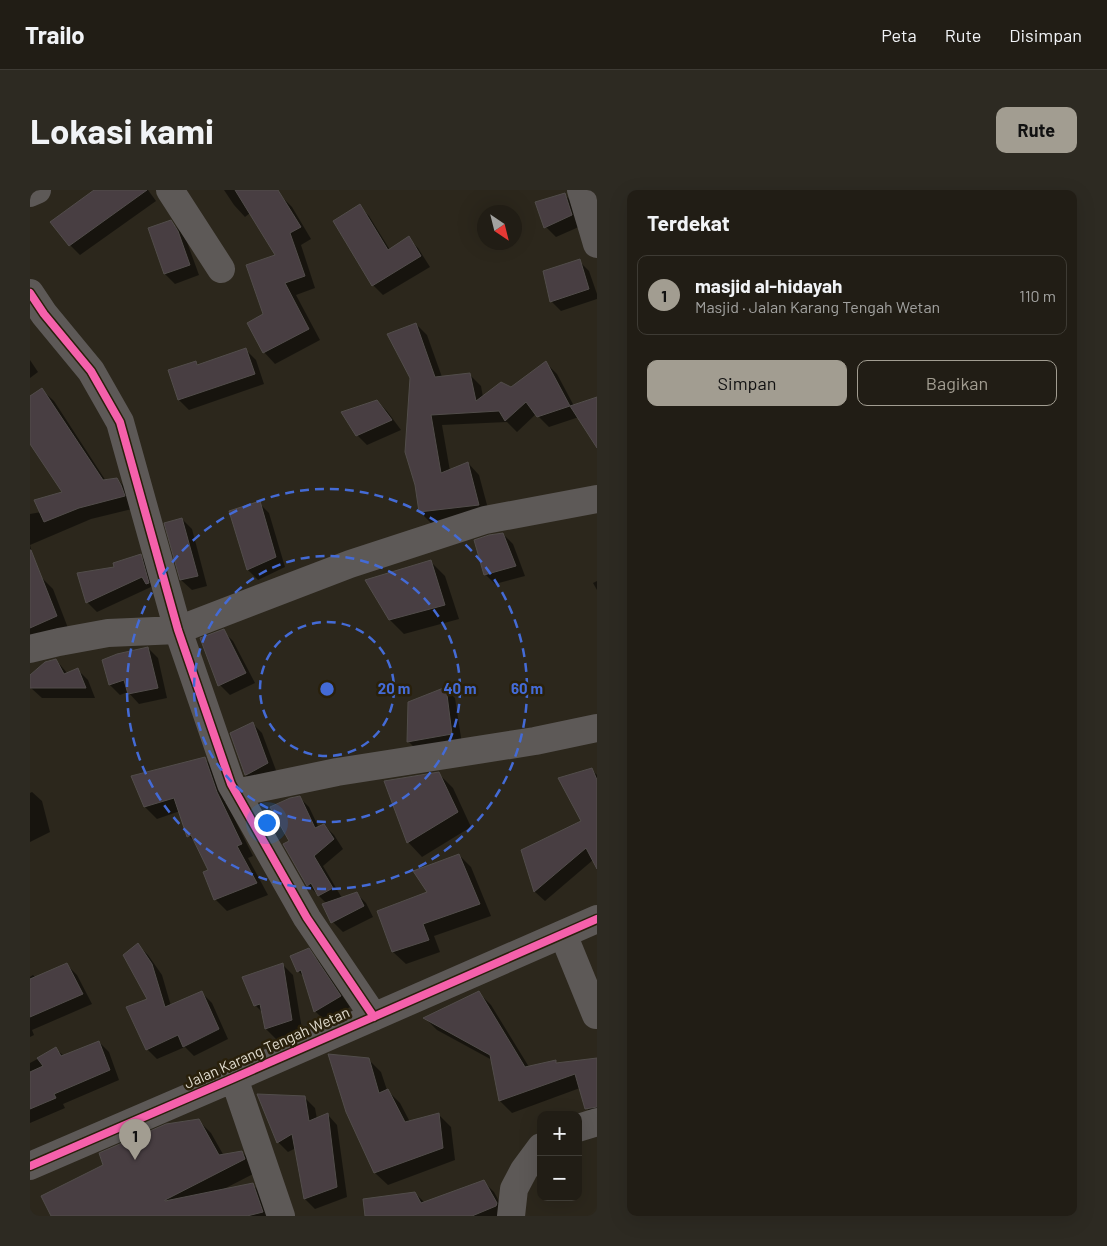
<!DOCTYPE html>
<html lang="id">
<meta charset="utf-8">
<style>
body{margin:0;font-family:Barlow,sans-serif;background:#2d2a22;color:#f1f3f6}
.controls{position:absolute;right:15px;bottom:15px;display:grid;overflow:hidden;border-radius:10px;box-shadow:0 5px 20px #0002}
.controls button{width:45px;height:45px;display:grid;place-items:center;padding:0;border:0;border-bottom:1px solid #3e3b34;background:#211d15;color:#f1f3f6;font:25px sans-serif}
.compass{position:absolute;left:447px;top:15px;width:45px;height:45px;border-radius:50%;background:#211d15;box-shadow:0 5px 20px #0002;rotate:145deg}
.you{position:absolute;left:236px;top:632px;width:18px;height:18px;margin:-12px;border:4px solid #fff;border-radius:50%;background:#1a73e8;box-shadow:0 0 0 8px #1a73e833}
.badge{display:grid;place-items:center;width:32px;height:32px;border-radius:50%;background:#a29d91;color:#111;font-size:16px;font-weight:700}
.pin{position:absolute;translate:-50% -41px;filter:drop-shadow(0 1px 2px #0008)}
.pin::after{content:'';position:absolute;top:26px;width:18px;height:15px;background:inherit;clip-path:polygon(0 0,100% 0,50% 100%)}
.list{margin:0;padding:0;list-style:none}
h2{display:flex;justify-content:space-between;align-items:center;height:65px;margin:0;padding:0 20px;font-size:21px}
h2 small{font-size:16px;font-weight:400;color:#a2a2a0}
.list li{display:grid;grid-template-columns:32px 1fr auto;gap:15px;align-items:center;box-sizing:border-box;height:80px;margin:0 10px 10px;padding:0 10px;border:1px solid #3e3b34;border-radius:10px}
.list b{display:block;font-size:19px;white-space:nowrap}
.list p{margin:0;font-size:16px;white-space:nowrap;color:#a2a2a0}
.list em{font-size:16px;font-style:normal;color:#a2a2a0}
.actions{display:flex;gap:10px;padding:15px 20px}
.actions a{flex:1;padding:11px 0;border:1px solid #a29d91;border-radius:10px;text-align:center;font-size:18px;color:#a29d91}
.actions .main{background:#a29d91;color:#111}
.map{position:relative;flex:none;width:567px;height:1026px;overflow:hidden;border-radius:10px}
header{display:flex;align-items:center;gap:30px;box-sizing:border-box;height:70px;padding:0 25px;background:#211d15;border-bottom:1px solid #3e3b34}
header strong{font-size:24px}
nav{display:flex;gap:28px;margin-inline-start:auto;font-size:18px}
.intro{display:flex;align-items:center;justify-content:space-between;box-sizing:border-box;height:120px;padding:0 30px}
h1{margin:0;font-size:35px}
.button{padding:12px 22px;border-radius:10px;background:#a29d91;color:#111;font-size:18px;font-weight:700}
main{display:flex;gap:30px;padding:0 30px}
aside{flex:1;background:#211d15;border-radius:10px;box-shadow:0 5px 20px #0002}
.map>svg:first-child{display:block}
</style>
<header>
<strong>Trailo</strong>
<nav><a>Peta</a><a>Rute</a><a>Disimpan</a></nav>
</header>
<div class="intro"><h1>Lokasi kami</h1><a class="button">Rute</a></div>
<main>
<div class="map">
<svg width="567" height="1026" viewBox="0 0 567 1026">
<rect width="100%" height="100%" fill="#2c271c"/>
<!-- shadow -->
<path fill="#0007" d="M66,0H118L126,11L50,65L40,55Z
M194,0H235L250,5L262,17L281,49L271,55L285,98L266,105L290,150L245,174L234,162V125L247,66L220,23L215,27L204,15Z
M535,5L545,15L551,36L526,47L516,37Z
M329,16L339,26L360,60L378,48L388,58L400,77L353,105L343,95L304,31Z
M140,31L150,41L157,52L169,85L145,94L135,84L120,38Z
M549,71L559,81L567,104V109L531,121L521,111Z
M386,134L397,145L412,187L440,185L451,196L453,207L481,199L516,173L527,184L544,216L567,208V256L549,227L519,237L506,224L487,242L477,232L412,235L420,281L438,273L449,285L460,326L401,333L390,322Z
M216,160L226,170L234,194L159,220L149,210L140,181L165,172L169,176Z
M0,170L8,182L0,188Z
M12,200L24,211L76,291L87,289L99,301L106,318L61,329L0,355V324L11,322L34,303L0,252V208Z
M347,211L357,221L371,240L337,255L327,245Z
M229,313L239,323L255,377L228,390L218,380L200,322Z
M152,329L162,339L177,396L162,400L151,390L136,334Z
M473,344L483,354L495,386L465,394L455,384Z
M0,355L8,388L11,387L23,399L38,438L0,447Z
M110,365L120,375L127,403L121,397L67,422L57,412L85,378Z
M400,371L415,386L429,429L374,444L360,430Z
M567,391V400L563,393Z
M193,441L203,451L225,493L200,505L190,495Z
M118,458L128,468L137,508L109,514L98,502L90,505L80,495L73,471Z
M26,470L38,484L48,480L58,490L65,508H12L1,498L0,487Z
M415,498L425,508L432,554L388,561L378,551Z
M222,533L232,543L247,583L226,595L216,585Z
M175,569L187,581L198,616L223,666L218,668L238,705L197,721L185,709L180,681L167,654L159,646L150,621L127,629L115,617L103,587Z
M561,579L567,585V676L563,670L515,711L505,702L492,661L553,632Z
M408,583L423,598L441,637L392,667L378,652Z
M2,602L12,611L20,642L0,652V603Z
M269,607L279,617L289,638L294,635L304,645L313,659L293,676L312,708L326,703L336,713L343,727L313,742L303,732L297,714L278,695L261,651Z
M429,665L441,677L461,726L404,746L410,762L376,774L363,762L349,721L399,703Z
M108,755L118,765L132,785L141,816L172,803L182,813L198,849L164,866L155,857L127,869L117,859L119,810Z
M278,760L288,770L320,817L295,831L285,821L275,788L268,781Z
M37,775L47,785L62,814L2,840L4,845L0,847V787L3,785L6,788Z
M253,775L263,785L272,839L246,849L236,839L233,823L225,815Z
M449,803L461,815L499,877L526,872L528,874L567,870V929L556,917L550,898L482,923L470,911L462,870L407,840L395,828Z
M69,852L79,862L89,890L33,914L35,918L0,933V873L26,859L34,866Z
M338,869L351,882L357,900L370,913L380,932L408,924L421,937L425,970L358,995L345,983L317,922Z
M274,907L285,918L287,929L298,925L307,935L317,1007L285,1019L275,1009L266,958L258,962L248,952Z
M168,930L181,943L194,966L212,962L225,975L227,982L190,1001L223,995L236,1008L242,1026H23Z
M454,992L464,1002L476,1024L475,1026H337L385,1003L395,1013Z"/>
<!-- building -->
<path fill="#483e42" stroke="#524d4b" d="M64,0H117L39,56L20,32Z
M205,0H248L271,37L260,43L275,86L255,93L279,139L233,163L217,133L233,124L216,75L245,65Z
M535,3L542,25L514,38L505,12Z
M330,14L358,60L379,46L391,66L342,96L303,31Z
M141,30L148,41L160,75L134,84L118,38Z
M550,69L559,99L520,112L513,81Z
M386,133L405,187L440,183L446,211L471,192L481,197L516,171L540,216L507,227L496,212L475,231L469,221L401,225L411,283L438,272L449,315L389,322L385,295L375,262L380,188L357,144Z
M216,158L225,184L148,210L138,180L166,171L167,175Z
M12,198L73,290L87,288L91,295L95,306L49,318L14,332L4,310L32,302L0,254V206Z
M567,207V258L540,216Z
M347,210L362,230L326,246L311,222Z
M230,311L246,367L217,380L199,321Z
M152,328L168,386L150,390L134,333Z
M473,343L486,376L454,385L444,350L459,345Z
M0,360H1L27,426L0,438Z
M111,364L119,393L116,394L112,387L56,413L47,383L84,377L83,373Z
M401,370L415,415L359,430L335,390Z
M194,439L216,483L188,496L170,448Z
M118,457L128,498L98,504L94,490L79,495L72,470L87,464Z
M26,469L34,484L48,478L56,498H0V485L15,472Z
M416,497L422,544L377,552L378,512Z
M223,532L238,573L218,584L215,585L200,543Z
M175,567L187,602L212,654L207,656L227,693L184,710L173,682L178,680L161,645L157,647L144,608L114,617L101,586Z
M562,578L567,590V679L556,658L504,702L491,660L551,631L528,588Z
M409,582L428,622L377,653L354,591Z
M270,606L285,638L294,634L304,649L284,666L303,698L288,706L281,693L277,696L253,654L259,651L240,617L260,608Z
M429,664L450,714L393,734L399,750L362,762L347,721L397,702L383,681Z
M327,702L334,716L301,733L292,714Z
M108,753L122,774L135,817L172,801L189,839L153,857L148,845L116,860L96,817L117,809L93,765Z
M279,758L311,806L284,822L271,780L267,782L260,766Z
M37,773L53,804L0,827V789Z
M253,773L262,830L235,839L230,814L224,816L212,787Z
M449,801L495,877L526,870V873L567,868V917L555,919L545,884L469,911L460,865L393,828Z
M69,851L80,880L24,904L26,908L0,919V882L13,876L7,868L26,857L31,866Z
M298,864L339,868L349,903L358,899L375,932L409,923L413,958L344,983L316,922Z
M227,904L275,906L279,931L298,923L307,997L274,1009L262,944L247,953Z
M169,929L189,965L212,961L215,969L135,1010V1011L223,993L233,1022L217,1026H21L11,1006L73,975L69,963L136,934Z
M454,990L467,1013L466,1016L442,1026H335L333,1009L385,1002L391,1013Z"/>
<g fill="none" stroke-linecap="round" stroke-linejoin="round">
<!-- minor -->
<path stroke="#5d5957" stroke-width="28" d="M140,0L191,79
M551,0L567,54
M0,3L7,0
M0,103L14,124L61,181L90,232L148,440L201,594L277,728L344,827
M0,459L29,452L78,443L148,440L320,374L455,330L567,309
M206,603L307,582L505,551L567,538
M533,744L566,825
M204,888L251,1026
M548,938L567,932
M0,976L204,888L567,729
M481,1026L484,999L494,980L511,957"/>
<defs>
<path id="cycleway" d="M0,103L14,124L61,181L90,232L148,440L201,594L277,728L344,827
M0,976L204,888L567,729"/>
</defs>
<!-- cycleway casing -->
<use href="#cycleway" stroke="#29200b" stroke-width="11"/>
<!-- cycleway -->
<use href="#cycleway" stroke="#f560ab" stroke-width="8"/>
</g>
<!-- distance rings -->
<g fill="none" stroke="#446bd6" stroke-width="2.5" stroke-dasharray="9 6">
<circle cx="297" cy="499" r="67"/>
<circle cx="297" cy="499" r="133"/>
<circle cx="297" cy="499" r="200"/>
</g>
<g text-anchor="middle" stroke-width="5" stroke-linejoin="round" paint-order="stroke">
<!-- street labels -->
<g font-size="15" fill="#e2ddd0" stroke="#29200b">
<text transform="translate(237 858) rotate(-24)" y="5">Jalan Karang Tengah Wetan</text>
</g>
</g>
<circle cx="297" cy="499" r="8" fill="#446bd6" stroke="#29200b" stroke-width="2.5"/>
<g font-size="15" text-anchor="middle" font-weight="bold" fill="#446bd6" stroke="#29200b" stroke-width="5" stroke-linejoin="round" paint-order="stroke">
<text x="364" y="504">20 m</text>
<text x="430" y="504">40 m</text>
<text x="497" y="504">60 m</text>
</g>
</svg>
<div class="controls">
<button>+</button>
<button>−</button>
</div>
<svg class="compass" viewBox="-18 -18 36 36"><path d="M0-13l5 13h-10z" fill="#e53935"/><path d="M0 13l5-13h-10z" fill="#a2a2a0"/></svg>
<div class="you"></div>
<div class="pin badge" style="left:105px;top:970px">1</div>
</div>
<aside>
<h2>Terdekat<small></small></h2>
<ul class="list">
<li><span class="badge">1</span><div><b>masjid al-hidayah</b><p>Masjid · Jalan Karang Tengah Wetan</p></div><em>110 m</em></li>
</ul>
<div class="actions"><a class="main">Simpan</a><a>Bagikan</a></div>
</aside>
</main>
